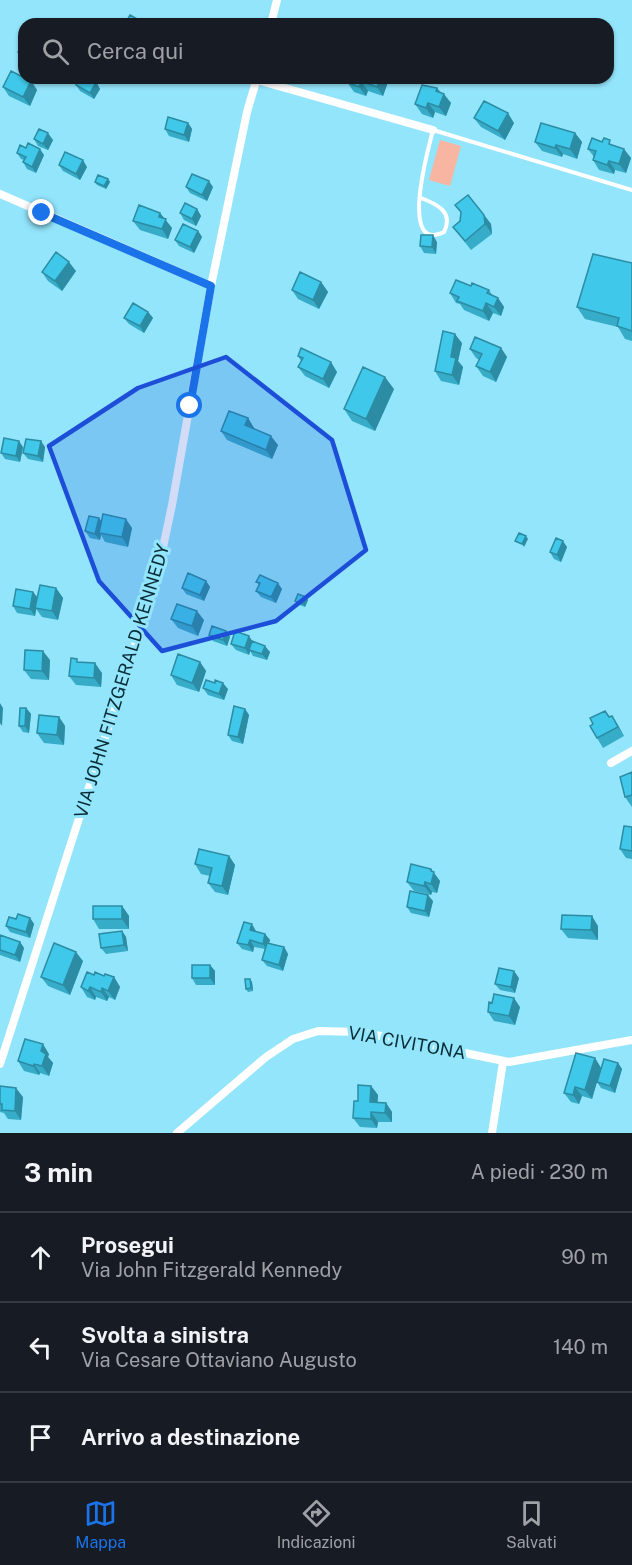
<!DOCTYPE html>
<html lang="it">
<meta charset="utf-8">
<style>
body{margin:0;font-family:"Public Sans",sans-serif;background:#242831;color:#f1f3f6}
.stop{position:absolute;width:18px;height:18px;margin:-14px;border:4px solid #1a73e8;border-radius:50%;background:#fff}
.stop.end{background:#1a73e8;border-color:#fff;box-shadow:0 2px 6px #0008}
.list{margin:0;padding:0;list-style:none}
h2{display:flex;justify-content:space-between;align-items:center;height:78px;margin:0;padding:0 24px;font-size:26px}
h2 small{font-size:20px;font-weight:400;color:#9ea1a6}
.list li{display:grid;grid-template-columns:39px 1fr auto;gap:18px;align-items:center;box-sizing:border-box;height:90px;padding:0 24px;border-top:2px solid #363941}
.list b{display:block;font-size:22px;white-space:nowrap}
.list p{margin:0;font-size:20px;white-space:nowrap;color:#9ea1a6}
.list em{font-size:20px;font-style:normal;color:#9ea1a6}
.icon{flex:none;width:33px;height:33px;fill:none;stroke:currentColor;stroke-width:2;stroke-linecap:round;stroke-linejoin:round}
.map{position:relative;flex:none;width:632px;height:1133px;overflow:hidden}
.search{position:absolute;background:#171b24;box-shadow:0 2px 4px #0004;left:18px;right:18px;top:18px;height:66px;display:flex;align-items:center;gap:15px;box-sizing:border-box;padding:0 21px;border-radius:18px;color:#9ea1a6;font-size:22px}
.sheet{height:348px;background:#171b24}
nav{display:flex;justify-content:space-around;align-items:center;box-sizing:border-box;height:84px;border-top:2px solid #363941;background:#171b24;font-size:16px;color:#9ea1a6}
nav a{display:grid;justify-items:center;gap:3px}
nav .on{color:#1a73e8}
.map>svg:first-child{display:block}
</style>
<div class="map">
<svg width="632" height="1133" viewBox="0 0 632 1133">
<rect width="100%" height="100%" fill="#93e5fc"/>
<!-- pitch -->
<path fill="#f8b5a1" d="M440,140L461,146L450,186L429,180Z"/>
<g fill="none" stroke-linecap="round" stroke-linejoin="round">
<!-- lane -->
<path stroke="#fff" stroke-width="4" d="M421,198C437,204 454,212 444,232C398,254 429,146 433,130L632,190"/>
<!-- street -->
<path stroke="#fff" stroke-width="8" d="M271,24L277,0
M257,80L433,130
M0,194L211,286
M611,763L632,751
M0,1064L157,576L172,505L211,286L247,112L257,78
M177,1133L266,1057L293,1039L318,1031L361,1032L509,1062L632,1040
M492,1133L503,1062"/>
</g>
<!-- wall -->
<path fill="#36acc8" d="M349,78H385L388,82L383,96L368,91L366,96L354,92L347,82Z
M31,81L37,90L30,106L9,96L3,87Z
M96,82L100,89L94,99L80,91L76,85Z
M437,88L451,103L446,116L435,112L433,118L422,114L415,104Z
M474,118L514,123L505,140L481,127Z
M188,123L192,129L189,142L169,136L165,129Z
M575,133L582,142L577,159L563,154L562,157L542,151L535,142Z
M34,139L53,140L48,150L38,146Z
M614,145L631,158L626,173L615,170L614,174L599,170L593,160L594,157L588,149Z
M17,153L44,155L36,173L27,169L23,162L24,160L21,159Z
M59,165L87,167L80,180L63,171Z
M108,179L110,182L106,189L97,185L95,182Z
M186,187H213L207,201L190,193Z
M455,205L484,215L491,224L492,234L471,250L453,227L460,221L461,213Z
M197,209L201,216L196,226L184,220L180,213Z
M160,213L172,228L168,239L140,230L133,221Z
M198,231L202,237L194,253L179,246L175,240Z
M437,242L436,254L424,253L420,246Z
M632,263V341L625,339L618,327L585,319L577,307Z
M76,271L62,291L48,281L42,272Z
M321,282L328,292L319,309L298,299L292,290Z
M471,286L489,290L493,296L498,298L504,307L501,316L493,313L489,321L464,310L460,304L456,303L450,293Z
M148,312L153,318L144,333L129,324L124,318Z
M462,343L458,361L463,367L459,385L441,381L435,371Z
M501,348L507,357L496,382L483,376L476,366L479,360L476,358L470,349Z
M298,356L337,372L329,388L305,376L298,367L301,361Z
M394,389L375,431L352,421L344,409Z
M248,418L254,428V429L278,445L272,459L227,440L221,431Z
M23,447L20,462L5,459L1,453Z
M45,447L43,462L28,459L23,453Z
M99,518L101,521L132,528L128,547L105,542L101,535L100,540L90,538L85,531Z
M567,547L561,562L554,559L550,552Z
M206,581L210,587L204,601L186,594L182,588Z
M256,582L282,589L276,603L261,597L256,591L259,585Z
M56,588L63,598L58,620L42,617L36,609L35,616L17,613L13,606L33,592L37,598Z
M306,597L308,600L305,607L297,604L295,601Z
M171,619L204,620L198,636L178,628Z
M226,631L230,637L227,646L213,641L209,635Z
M253,642L270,652L267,660L253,656L250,651L249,655L236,650L231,644Z
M50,660L49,680L31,679L24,670Z
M79,662L102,673L101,687L76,685L69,676Z
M200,662L206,671L199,692L177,685L171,675Z
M203,688L228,689L224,700L208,695Z
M26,708L31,714L29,733L23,732L19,726Z
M245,709L249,715L243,744L232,741L228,735Z
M605,711L610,717L612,716L624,736L603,748L597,738L593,724Z
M59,717L65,726L64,745L44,743L37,733Z
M632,772V807L625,797Z
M632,827V859L626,858L620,849Z
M229,856L235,865L228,895L215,892L208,883L210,876L201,874L195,864Z
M431,869L440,881L437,893L432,892L431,895L414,891L407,882Z
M433,901L429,917L411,913L407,907Z
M122,906L129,916V929H99L93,919Z
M30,918L34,924L30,938L10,932L6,926L16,919Z
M598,926V940L568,938L561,929Z
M122,931L126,937L128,951L106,954L101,948Z
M256,931L265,934L270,940L269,943L284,947L288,954L283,971L267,966L262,960L265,949L254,947L253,952L242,949L237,943Z
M0,935L20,942L24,948L20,962L0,955Z
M83,961L70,995L48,986L41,977Z
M210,965L215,971V985H196L192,978Z
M94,975L114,977L120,987L115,1000L109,997L107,1001L96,997L95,1000L87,997L81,987Z
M519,978L515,993L500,990L495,984Z
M250,979L252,982L253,991L248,992L246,989Z
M520,1007L515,1025L494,1021L488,1012Z
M49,1054L48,1057L53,1063L49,1076L40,1073L39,1075L24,1071L18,1061Z
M595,1058L601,1068L618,1063L622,1069L615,1093L601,1088L597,1082L592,1099L582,1096L579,1104L571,1102L564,1093Z
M0,1086L23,1097L21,1120L8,1119L4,1113L0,1112Z
M371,1086L378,1095L377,1102L386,1103L392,1112V1122H378L377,1128L360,1127L353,1118L358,1101Z"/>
<!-- shaded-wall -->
<path fill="#2c8ca3" d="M380,78H385L388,82L383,96L377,87Z
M31,81L37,90L30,106L23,97Z
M361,81L368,91L366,96L359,87Z
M96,82L100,89L94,99L90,93Z
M437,88L443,97L444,94L451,103L446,116L439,107L436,91Z
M428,103L435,112L433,118L426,108Z
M508,113L514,123L505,140L498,131Z
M188,123L192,129L189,142L184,135Z
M48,133L53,140L48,150L43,144Z
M575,133L582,142L577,159L570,149Z
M556,145L563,154L562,157L555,148Z
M40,149L44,155L36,173L32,167Z
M624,149L631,158L626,173L619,164Z
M83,160L87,167L80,180L76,174Z
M609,161L615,170L614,174L607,165Z
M108,179L110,182L106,189L104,186Z
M209,181L213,187L207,201L202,195Z
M197,209L201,216L196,226L192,219Z
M160,213L172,228L168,239L162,229L159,217Z
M484,215L491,224L492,234L485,224Z
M198,231L202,237L194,253L190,247Z
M433,235L437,242L436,254L432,247Z
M69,262L76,271L62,291L55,281Z
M321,282L328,292L319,309L313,300Z
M498,298L504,307L501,316L494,307Z
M486,303L493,313L489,321L483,311Z
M148,312L153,318L144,333L140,326Z
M455,334L462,343L458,361L463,367L459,385L452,375L451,357Z
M501,348L507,357L496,382L490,372Z
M331,362L337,372L329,388L323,379Z
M385,377L394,389L375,431L366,419Z
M248,418L254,428L251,434L245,425Z
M271,436L278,445L272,459L266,450Z
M19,441L23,447L20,462L16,456Z
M41,441L45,447L43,462L38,456Z
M99,518L103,524L99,533L101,535L100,540L95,534Z
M126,519L132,528L128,547L122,537Z
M526,536L528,539L524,547L522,544Z
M563,541L567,547L561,562L557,555Z
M206,581L210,587L204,601L200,595Z
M278,583L282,589L276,603L271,597Z
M56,588L63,598L58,620L52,611Z
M33,592L38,598L35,616L30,609Z
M306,597L308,600L305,607L303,604Z
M197,611L204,620L198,636L192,626Z
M226,631L230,637L227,646L223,640Z
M249,636L253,642L249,650L250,651L249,655L245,648Z
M265,646L270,652L267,660L262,654Z
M43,651L50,660L49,680L42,671Z
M200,662L206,671L199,692L192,683Z
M95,663L102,673L101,687L94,678Z
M223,683L228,689L224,700L219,694Z
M0,703L3,708L2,726L0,723Z
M26,708L31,714L29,733L25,726Z
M245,709L249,715L243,744L238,737Z
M612,716L618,725L624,736L618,727Z
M59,717L65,726L64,745L57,735Z
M229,856L235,865L228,895L222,886Z
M431,869L440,881L437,893L431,884Z
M425,882L432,892L431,895L424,886Z
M428,895L433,901L429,917L425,911Z
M122,906L129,916V929L122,919Z
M592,916L598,926V940L591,930Z
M30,918L34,924L30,938L26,932Z
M252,924L256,931L255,936L250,930Z
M122,931L126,937L128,951L124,945Z
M265,934L270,940L267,950L263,944Z
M250,940L254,947L253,952L248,945Z
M20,942L24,948L20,962L15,955Z
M284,947L288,954L283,971L279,965Z
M76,952L83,961L70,995L63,985Z
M210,965L215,971V985L210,978Z
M514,971L519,978L515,993L511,987Z
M114,977L120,987L115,1000L108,991Z
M250,979L252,982L253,991L251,988Z
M90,987L96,997L95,1000L88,991Z
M102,988L109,997L107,1001L101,992Z
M514,998L520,1007L515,1025L509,1016Z
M43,1044L49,1054L48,1057L53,1063L49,1076L42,1066L41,1051Z
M595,1058L601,1068L592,1099L585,1090Z
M618,1063L622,1069L615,1093L610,1086Z
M34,1064L40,1073L39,1075L33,1066Z
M371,1086L378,1095L377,1112L370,1102Z
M575,1087L582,1096L579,1104L573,1095Z
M16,1088L23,1097L21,1120L15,1111Z
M386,1103L392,1112V1122L385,1113Z
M371,1112L378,1122L377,1128L371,1119Z"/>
<!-- building -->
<path fill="#3fc8e9" stroke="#2c8ca3" stroke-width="1.5" d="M130,15L144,23L143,24H125Z
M24,43V56L18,52Z
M11,71L31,81L23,97L3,87Z
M80,78H87L96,82L90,93L76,85Z
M349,78H380L377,87L361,81L359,87L347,82Z
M422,85L437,88L436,91L444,94L439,107L428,103L426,108L415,104Z
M484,101L508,113L498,131L474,118Z
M168,117L188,123L184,135L165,129Z
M541,123L575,133L570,149L556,145L555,148L535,142Z
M39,129L48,133L43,144L34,139Z
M592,138L602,142L604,138L610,140L609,144L624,149L619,164L609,161L607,165L593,160L596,151L588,149Z
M28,143L40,149L32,167L23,162L26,157L17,153L20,145L26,148Z
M65,152L83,160L76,174L59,165Z
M192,174L209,181L202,195L186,187Z
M98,175L108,179L104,186L95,182Z
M468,195L484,215L485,224L465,241L453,227L460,221L461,212L455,205Z
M185,203L197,209L192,219L180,213Z
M139,205L160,213L159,217L166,219L162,229L133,221Z
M183,224L198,231L190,247L175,240Z
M421,235H433L432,247L420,246Z
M56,252L69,262L55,281L42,272Z
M593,254L632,263V331L617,326L619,318L577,307Z
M300,272L321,282L313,300L292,290Z
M456,280L471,286L472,283L489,290L487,293L498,298L494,307L486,303L483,311L457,301L459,297L450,293Z
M133,303L148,312L140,326L124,318Z
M443,331L455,334L451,357L456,358L452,375L435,371Z
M475,337L501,348L490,372L476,366L482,354L470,349Z
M301,348L331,362L323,379L298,367L303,358L298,356Z
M363,367L385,377L366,419L344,409Z
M229,411L248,418L245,425L271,436L266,450L221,431Z
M4,438L19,441L16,456L1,453Z
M26,439L41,441L38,456L23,453Z
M103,514L126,519L122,537L99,533Z
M89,516L99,518L95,534L85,531Z
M519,533L526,536L522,544L515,541Z
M556,538L563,541L557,555L550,552Z
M188,573L206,581L200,595L182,588Z
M260,575L278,583L271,597L256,591L260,583L256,582Z
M40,585L56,588L52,611L35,608Z
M16,589L33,592L30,609L13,606Z
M298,594L306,597L303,604L295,601Z
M177,604L197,611L192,626L171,619Z
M212,626L226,631L223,640L209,635Z
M235,631L249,636L245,648L231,644Z
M252,641L265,646L262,654L249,650Z
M25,650L43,651L42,671L24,670Z
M178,654L200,662L192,683L171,675Z
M71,658L77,659V662L95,663L94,678L69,676Z
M206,680L215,683V680L223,683L219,694L203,688Z
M234,706L245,709L238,737L228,735Z
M20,708H26L25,726H19Z
M605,711L609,717L612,716L618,727L597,738L590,726L593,724L590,718Z
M39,715L59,717L57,735L37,733Z
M632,772V795L625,797L620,777Z
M624,826L632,827V851L620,849Z
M199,849L229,856L222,886L208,883L212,868L195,864Z
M411,864L431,869V871L434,872L431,884L425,882L424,886L407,882Z
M410,891L428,895L425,911L407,907Z
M93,906H122V919H93Z
M18,914L30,918L26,932L6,926L9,917L16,919Z
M562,915L592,916L591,930L561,929Z
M244,922L252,924L250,930L265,934L263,944L250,940L248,945L237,943Z
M122,931L124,945L101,948L99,934Z
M0,935L20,942L15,955L0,950Z
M54,943L76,952L63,985L41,977Z
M267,943L284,947L279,965L262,960Z
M192,965H210V978H192Z
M499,968L514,971L511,987L495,984Z
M87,972L94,975L95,972L104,976L105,974L114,977L108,991L102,988L101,992L90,987L88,991L81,987Z
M245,979H250L251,988L246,989Z
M494,994L514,998L509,1016L488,1012L489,1002L492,1003Z
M25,1039L43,1044L41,1051L46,1054L42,1066L34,1064L33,1066L18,1061Z
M576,1053L595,1058L585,1090L575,1087L573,1095L564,1093Z
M604,1059L618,1063L610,1086L597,1082Z
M358,1085L371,1086L370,1102L386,1103L385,1113L371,1112V1119L353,1118L354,1101H358Z
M0,1086L16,1088L15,1111L2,1110V1104H0Z"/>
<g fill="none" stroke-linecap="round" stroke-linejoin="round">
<!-- route -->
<path stroke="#1a73e8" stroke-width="8" d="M42,213L211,286L190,406"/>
</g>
<!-- marked area -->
<path fill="#1d4ed8" fill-opacity="0.2" stroke="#1d4ed8" stroke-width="4.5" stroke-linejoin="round" d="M226,357L332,440L366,550L276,621L162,651L99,581L49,446L138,388Z"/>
<g text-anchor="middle" stroke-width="6" stroke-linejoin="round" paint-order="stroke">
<!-- street labels -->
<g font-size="18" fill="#072c35" stroke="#93e5fc">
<text transform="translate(122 681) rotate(-73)" y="6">VIA JOHN FITZGERALD KENNEDY</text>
<text transform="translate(407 1043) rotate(10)" y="6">VIA CIVITONA</text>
</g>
</g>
</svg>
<div class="stop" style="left:190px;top:406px"></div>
<div class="stop end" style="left:42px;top:213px"></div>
<div class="search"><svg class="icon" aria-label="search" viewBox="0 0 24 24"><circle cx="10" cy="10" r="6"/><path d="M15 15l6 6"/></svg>Cerca qui</div>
</div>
<section class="sheet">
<h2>3 min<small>A piedi · 230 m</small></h2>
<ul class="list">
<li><svg class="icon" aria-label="ahead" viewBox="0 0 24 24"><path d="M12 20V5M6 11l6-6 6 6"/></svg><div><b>Prosegui</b><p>Via John Fitzgerald Kennedy</p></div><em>90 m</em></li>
<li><svg class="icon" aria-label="left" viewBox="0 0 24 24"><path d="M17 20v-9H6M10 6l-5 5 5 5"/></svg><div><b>Svolta a sinistra</b><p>Via Cesare Ottaviano Augusto</p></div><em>140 m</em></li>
<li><svg class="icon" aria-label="arrive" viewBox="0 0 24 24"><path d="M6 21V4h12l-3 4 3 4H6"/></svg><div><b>Arrivo a destinazione</b></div></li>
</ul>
</section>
<nav>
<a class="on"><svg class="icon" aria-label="map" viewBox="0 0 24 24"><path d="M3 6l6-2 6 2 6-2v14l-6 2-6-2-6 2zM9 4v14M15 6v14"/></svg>Mappa</a>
<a><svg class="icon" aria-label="directions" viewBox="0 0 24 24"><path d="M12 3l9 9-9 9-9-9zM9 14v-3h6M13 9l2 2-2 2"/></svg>Indicazioni</a>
<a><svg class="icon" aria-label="saved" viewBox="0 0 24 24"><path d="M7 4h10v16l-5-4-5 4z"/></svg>Salvati</a>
</nav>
